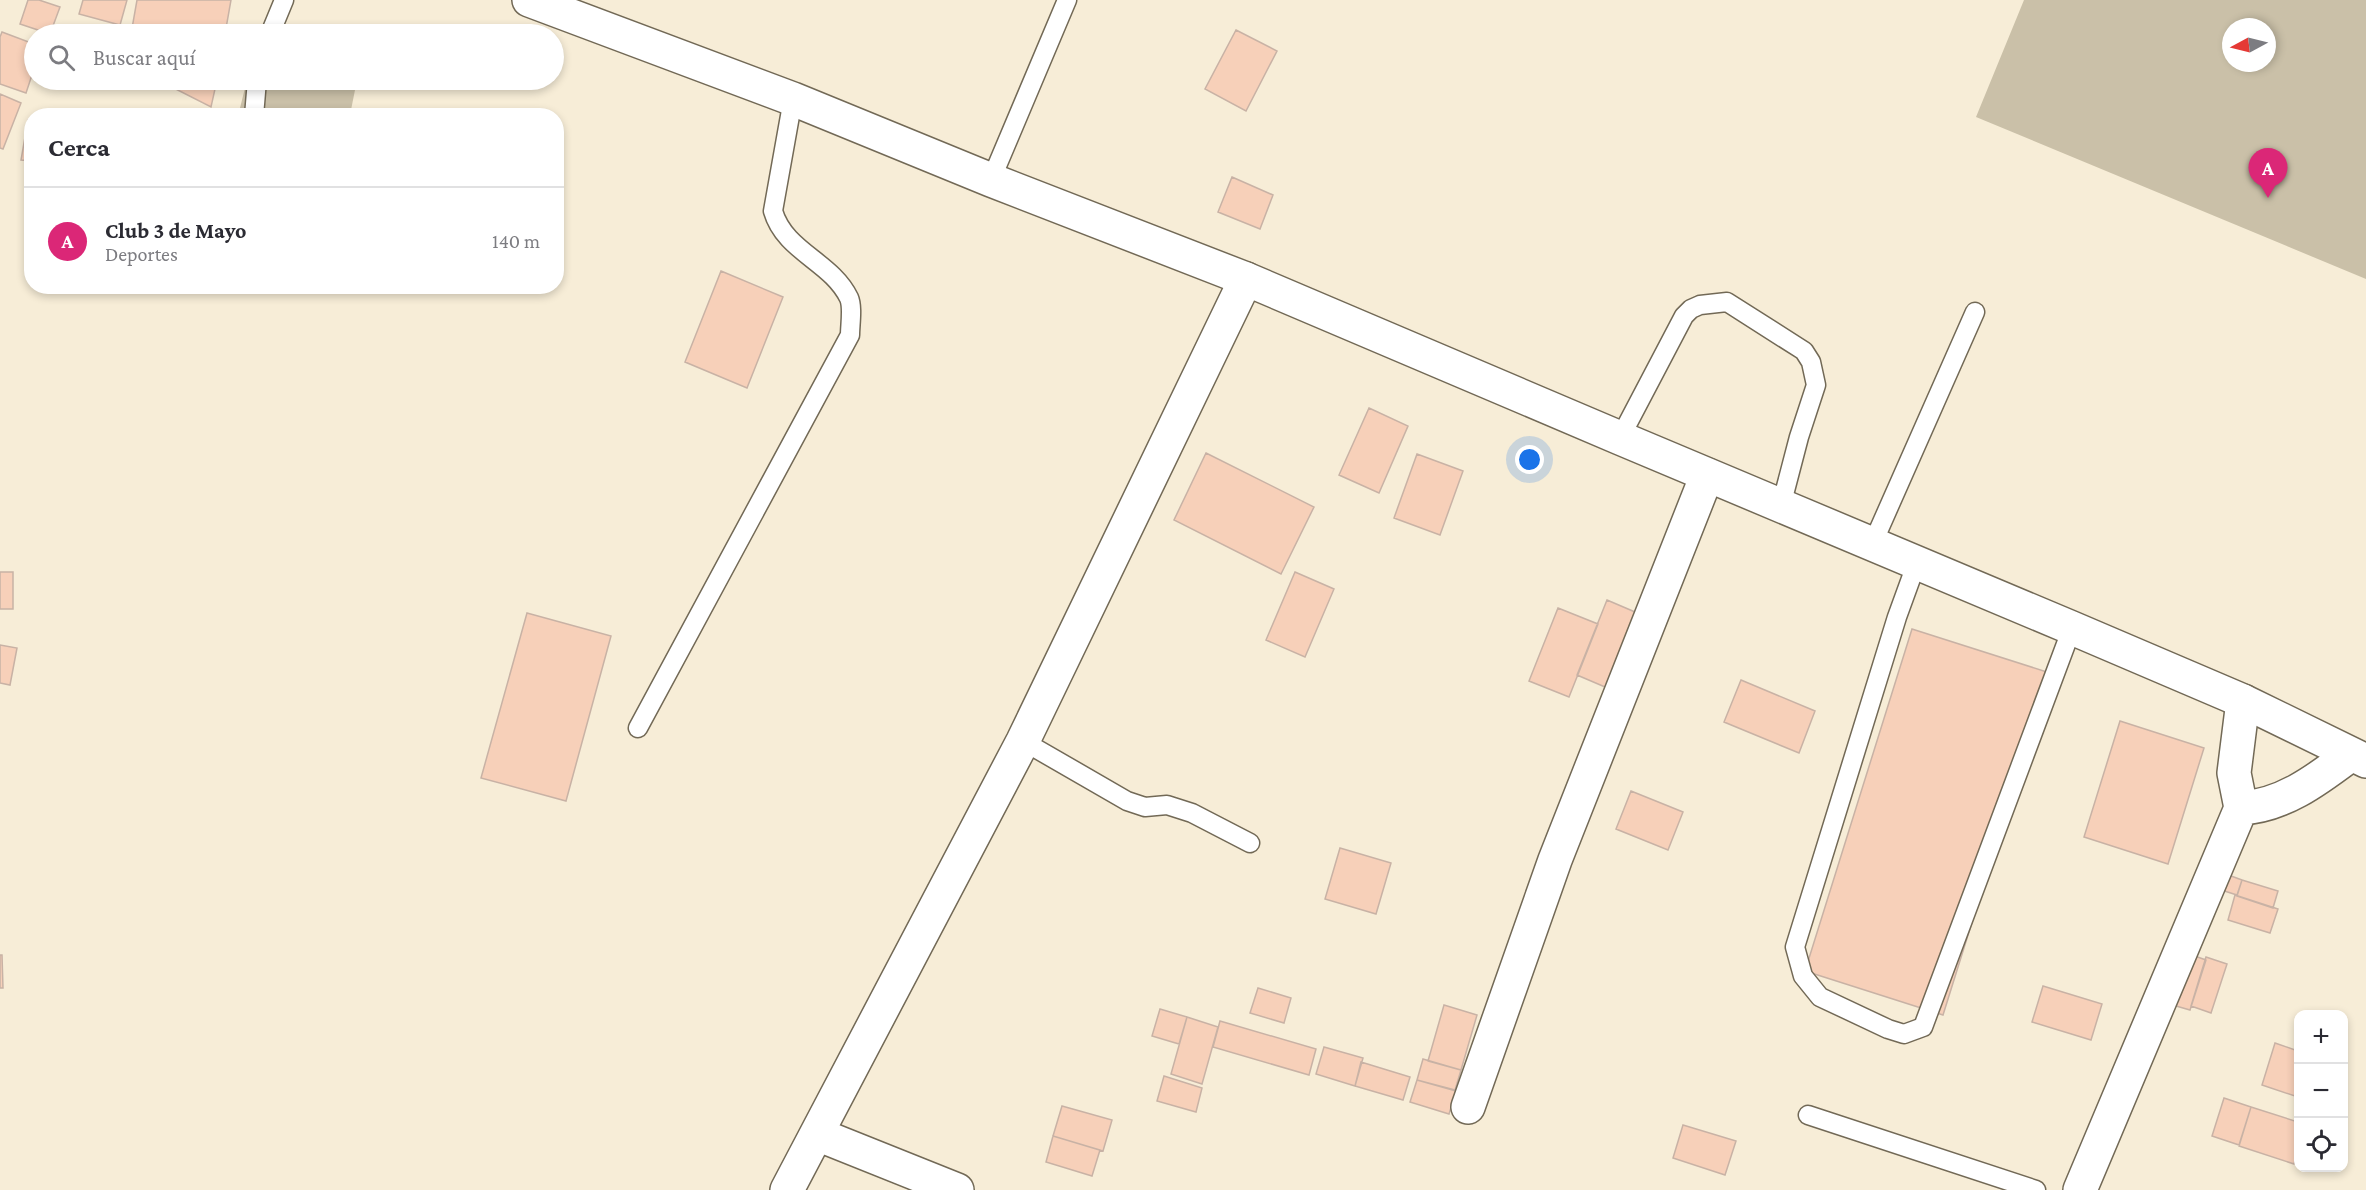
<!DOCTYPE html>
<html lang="es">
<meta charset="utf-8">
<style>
body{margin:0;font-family:"Crimson Pro",serif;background:#f7f7f7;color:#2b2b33}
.controls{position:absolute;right:18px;bottom:18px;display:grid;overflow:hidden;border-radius:12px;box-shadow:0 3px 9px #0003}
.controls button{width:54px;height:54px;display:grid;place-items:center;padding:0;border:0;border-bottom:2px solid #e1e1e2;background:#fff;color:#2b2b33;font:30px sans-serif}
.compass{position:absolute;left:2222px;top:18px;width:54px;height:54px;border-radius:50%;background:#fff;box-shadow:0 3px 9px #0003;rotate:263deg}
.you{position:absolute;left:1530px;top:460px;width:21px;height:21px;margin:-15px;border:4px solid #fff;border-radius:50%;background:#1a73e8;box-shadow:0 0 0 9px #1a73e833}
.badge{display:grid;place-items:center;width:39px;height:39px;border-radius:50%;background:#db2777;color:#fff;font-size:20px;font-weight:700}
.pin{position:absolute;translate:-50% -50px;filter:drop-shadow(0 2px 3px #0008)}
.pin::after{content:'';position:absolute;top:32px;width:21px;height:18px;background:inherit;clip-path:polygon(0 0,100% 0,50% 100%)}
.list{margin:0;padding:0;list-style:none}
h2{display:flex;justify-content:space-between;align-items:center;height:78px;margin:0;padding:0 24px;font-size:26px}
h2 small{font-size:20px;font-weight:400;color:#7c7c81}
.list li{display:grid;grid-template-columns:39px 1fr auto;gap:18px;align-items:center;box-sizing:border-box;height:108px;padding:0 24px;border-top:2px solid #e1e1e2}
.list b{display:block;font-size:22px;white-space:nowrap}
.list p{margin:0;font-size:20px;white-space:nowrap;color:#7c7c81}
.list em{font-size:20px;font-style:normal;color:#7c7c81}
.icon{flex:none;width:33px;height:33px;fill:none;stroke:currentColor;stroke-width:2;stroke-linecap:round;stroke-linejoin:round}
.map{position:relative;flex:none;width:2366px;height:1190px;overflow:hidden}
.search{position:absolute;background:#fff;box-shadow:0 3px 9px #0003;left:24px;top:24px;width:540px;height:66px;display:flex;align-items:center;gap:15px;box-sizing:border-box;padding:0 21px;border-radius:33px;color:#7c7c81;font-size:22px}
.panel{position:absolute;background:#fff;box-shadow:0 3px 9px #0003;left:24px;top:108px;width:540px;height:186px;border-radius:24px}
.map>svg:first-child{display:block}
</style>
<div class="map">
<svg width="2366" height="1190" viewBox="0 0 2366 1190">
<rect width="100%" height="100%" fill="#f7edd7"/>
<!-- green -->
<path fill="#cac0a8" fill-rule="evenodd" d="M2024,0H2366V279L1976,117ZM2231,27H2267V63H2231Z
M247,80H357L350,115L238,116Z"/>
<!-- building -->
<path fill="#f7d0b9" stroke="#c8b2a5" stroke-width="1.5" d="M28,0H39L60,7L50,34L20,24Z
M83,0H127L120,25L79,14Z
M137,0H231L225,34H131Z
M1236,30L1277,51L1246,111L1205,89Z
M2,32L34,44V69L26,93L0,84V37Z
M158,80H217L211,107Z
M0,94L21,103L3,149L0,148Z
M28,120H32V161L21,160Z
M1232,177L1273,195L1260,229L1218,212Z
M721,271L783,297L747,388L685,362Z
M133,286H155L154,292L133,289Z
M1369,408L1408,426L1379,493L1339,475Z
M1206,453L1314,507L1281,574L1174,520Z
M1417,454L1463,471L1440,535L1394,518Z
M0,572H13V609H0Z
M1295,572L1334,589L1305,657L1266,640Z
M1607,600L1642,615L1612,690L1577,675Z
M1558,608L1598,624L1569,697L1529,681Z
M527,613L611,636L566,801L481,778Z
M1912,629L2050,673L1943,1015L1805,971Z
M0,645L17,648L10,685L0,683Z
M1741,680L1815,711L1799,753L1724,722Z
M2120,721L2204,748L2168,864L2084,837Z
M1631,791L1683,812L1668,850L1616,829Z
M1340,848L1391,863L1376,914L1325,899Z
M2223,873L2242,880L2237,895L2218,889Z
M2242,880L2278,891L2273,908L2237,896Z
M2235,895L2278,909L2270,933L2228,920Z
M0,955H2L3,988H0Z
M2192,955L2206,960L2190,1010L2176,1006Z
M2206,957L2227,964L2211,1013L2191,1006Z
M2043,986L2102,1004L2091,1040L2032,1022Z
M1258,988L1291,998L1284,1023L1250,1013Z
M1444,1005L1477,1015L1461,1070L1428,1061Z
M1160,1009L1187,1017L1179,1044L1152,1036Z
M1187,1017L1218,1027L1202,1084L1171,1074Z
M1220,1021L1316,1049L1309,1075L1213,1047Z
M2275,1043L2298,1051V1097L2262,1085Z
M1324,1047L1363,1058L1355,1086L1316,1074Z
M1423,1059L1461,1070L1455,1090L1417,1080Z
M1361,1062L1410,1077L1403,1100L1355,1086Z
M1164,1076L1202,1088L1196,1112L1157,1101Z
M1417,1080L1456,1091L1449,1114L1410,1102Z
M2224,1098L2251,1107L2239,1145L2212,1136Z
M1062,1106L1112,1120L1103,1151L1053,1136Z
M2251,1107L2298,1122V1151L2294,1164L2239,1146Z
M1683,1125L1736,1141L1725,1175L1673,1158Z
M1053,1136L1100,1150L1092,1176L1046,1162Z"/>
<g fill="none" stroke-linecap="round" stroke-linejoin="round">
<defs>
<path id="service" d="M270,34L284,0
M254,116L257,80
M991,180L1067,0
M1620,438L1684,316L1691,309L1700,305L1727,302L1804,351L1811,362L1816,385L1799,437L1781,506
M1872,545L1975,312
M1917,562L1897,617L1795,947L1803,976L1820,997L1888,1029L1904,1034L1923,1027L2072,628
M638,728L850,335C850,325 853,307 849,298C831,261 785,252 773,211L793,99
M1023,741L1127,801L1145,807L1167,805L1192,813L1250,843
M1808,1115L2036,1190"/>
<path id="minor" d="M2241,808C2283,806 2318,779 2350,755
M1468,1107L1555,860L1707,475
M817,1134L957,1190
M787,1190L1023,741L1246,279
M2080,1190L2241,808L2234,773L2243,701"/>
<path id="primary" d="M529,0L793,99L991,180L1246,279L1620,438L2072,628L2243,701L2366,761"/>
</defs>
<!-- service casing -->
<use href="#service" stroke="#726956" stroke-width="21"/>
<!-- minor casing -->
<use href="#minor" stroke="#726956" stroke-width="36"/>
<!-- primary casing -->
<use href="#primary" stroke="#726956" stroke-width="36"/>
<!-- service -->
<use href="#service" stroke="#fff" stroke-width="18"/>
<!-- minor -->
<use href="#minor" stroke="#fff" stroke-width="33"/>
<!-- primary -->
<use href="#primary" stroke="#fff" stroke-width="33"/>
</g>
</svg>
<div class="controls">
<button>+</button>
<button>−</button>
<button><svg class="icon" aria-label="locate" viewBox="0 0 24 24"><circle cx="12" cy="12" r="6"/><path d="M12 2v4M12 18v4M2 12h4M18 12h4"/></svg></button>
</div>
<svg class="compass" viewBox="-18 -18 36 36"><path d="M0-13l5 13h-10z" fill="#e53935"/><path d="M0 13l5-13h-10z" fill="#7c7c81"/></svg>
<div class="you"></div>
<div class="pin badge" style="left:2268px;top:198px">A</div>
<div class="search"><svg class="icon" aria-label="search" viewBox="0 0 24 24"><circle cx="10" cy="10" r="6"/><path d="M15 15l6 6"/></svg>Buscar aquí</div>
<section class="panel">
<h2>Cerca<small></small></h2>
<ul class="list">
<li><span class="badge">A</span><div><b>Club 3 de Mayo</b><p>Deportes</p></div><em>140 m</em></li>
</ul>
</section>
</div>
